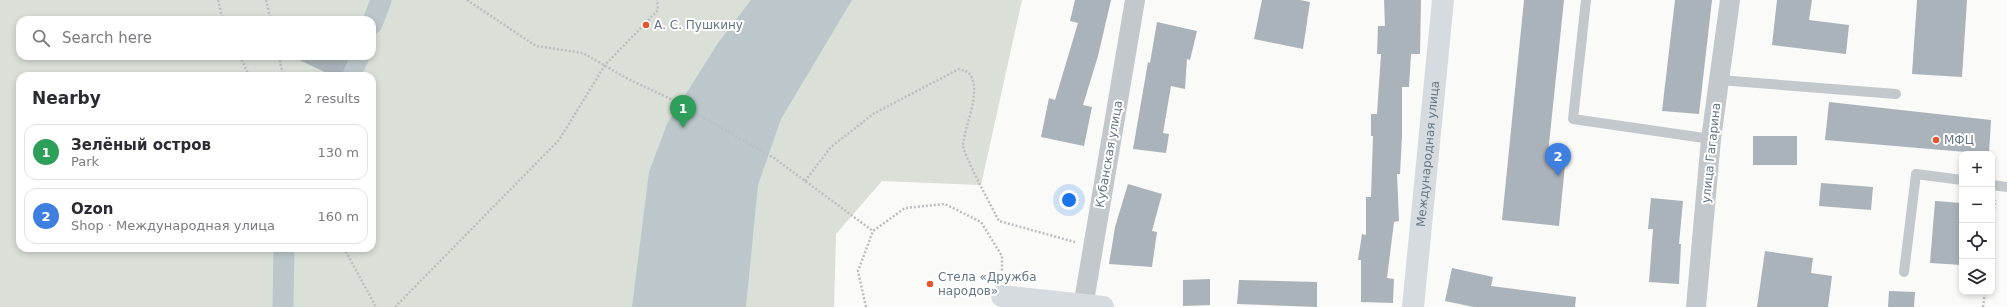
<!DOCTYPE html>
<meta charset="utf-8">
<style>
body{margin:0;font-family:"DejaVu Sans",sans-serif;background:#f2f2f3;color:#2b2b33}
.controls{position:absolute;right:12px;bottom:12px;display:grid;overflow:hidden;border-radius:8px;box-shadow:0 2px 6px #0003}
.controls button{width:36px;height:36px;display:grid;place-items:center;padding:0;border:0;border-bottom:1px solid #e1e1e2;background:#fff;color:#2b2b33;font:20px sans-serif}
.you{position:absolute;left:1069px;top:200px;width:14px;height:14px;margin:-10px;border:3px solid #fff;border-radius:50%;background:#1a73e8;box-shadow:0 0 0 6px #1a73e833}
.badge{display:grid;place-items:center;width:26px;height:26px;border-radius:50%;background:#ea580c;color:#fff;font-size:13px;font-weight:700}
.pin{position:absolute;translate:-50% -33px;filter:drop-shadow(0 1px 2px #0008)}
.pin::after{content:'';position:absolute;top:21px;width:14px;height:12px;background:inherit;clip-path:polygon(0 0,100% 0,50% 100%)}
.list{margin:0;padding:0;list-style:none}
h2{display:flex;justify-content:space-between;align-items:center;height:52px;margin:0;padding:0 16px;font-size:17px}
h2 small{font-size:13px;font-weight:400;color:#7c7c81}
.list li{display:grid;grid-template-columns:26px 1fr auto;gap:12px;align-items:center;box-sizing:border-box;height:56px;margin:0 8px 8px;padding:0 8px;border:1px solid #e1e1e2;border-radius:12px}
.list b{display:block;font-size:15px;white-space:nowrap}
.list p{margin:0;font-size:13px;white-space:nowrap;color:#7c7c81}
.list em{font-size:13px;font-style:normal;color:#7c7c81}
.icon{flex:none;width:22px;height:22px;fill:none;stroke:currentColor;stroke-width:2;stroke-linecap:round;stroke-linejoin:round}
.map{position:relative;flex:none;width:2007px;height:307px;overflow:hidden}
.search{position:absolute;background:#fff;box-shadow:0 2px 6px #0003;left:16px;top:16px;width:360px;height:44px;display:flex;align-items:center;gap:10px;box-sizing:border-box;padding:0 14px;border-radius:12px;color:#7c7c81;font-size:15px}
.panel{position:absolute;background:#fff;box-shadow:0 2px 6px #0003;left:16px;top:72px;width:360px;height:180px;border-radius:12px}
.map>svg:first-child{display:block}
</style>
<div class="map">
<svg width="2007" height="307" viewBox="0 0 2007 307">
<rect width="100%" height="100%" fill="#fafaf8"/>
<!-- green -->
<path fill="#dadfd7" fill-rule="evenodd" d="M0,0H1022L981,185L882,181L836,234L834,307H0ZM20,20H372V56H20ZM20,76H372V248H20Z"/>
<!-- water -->
<path fill="#bbc7cb" d="M751,0H852L781,119L758,185L746,307H632L649,172L667,124L718,43Z"/>
<g fill="none" stroke-linecap="round" stroke-linejoin="round">
<!-- canal -->
<path stroke="#bbc7cb" stroke-width="21" d="M372,24L381,0
M350,76L359,56
M283,307L284,248"/>
</g>
<!-- building -->
<path fill="#aab3b9" d="M1075,0H1111L1098,56L1083,105L1092,107L1084,146L1041,137L1049,98L1055,100L1078,23L1070,21Z
M1262,0H1300L1310,2L1303,49L1254,39Z
M1384,0H1421L1420,54H1411L1409,87H1402V136L1400,174H1397L1399,221L1394,222L1387,278L1394,279L1393,303L1361,302V260H1358L1362,234L1366,235V197H1371L1373,136H1371V114H1377L1381,54H1377L1378,26H1385Z
M1524,0H1564L1547,163L1565,165L1559,226L1502,220Z
M1675,0H1712L1699,114L1662,111Z
M1777,0H1812L1809,20L1849,25L1846,54L1772,45Z
M1917,0H1967L1962,77L1912,74Z
M1157,22L1197,31L1190,60L1187,59L1185,89L1171,86L1163,133L1169,134L1166,153L1133,149L1148,62L1150,63Z
M291,56H350L341,76H333Z
M1829,102L1991,120L1989,154L1825,140Z
M1753,136H1797V165H1753Z
M1821,183L1873,187L1871,210L1819,206Z
M1128,184L1162,194L1152,231L1157,232L1152,267L1109,264L1115,227Z
M1651,198L1683,201L1679,244H1681L1679,284L1649,282L1653,229H1648Z
M1935,201L1962,203V265L1930,263Z
M1765,251L1813,258L1811,273L1832,276L1828,307H1757Z
M1452,268L1493,277L1491,286L1576,297L1575,307H1474L1445,301Z
M1210,279V305L1183,306V280Z
M1239,280L1317,282V307L1237,304Z
M1889,291L1915,292L1914,307H1888Z"/>
<g fill="none" stroke-linecap="round" stroke-linejoin="round">
<!-- path -->
<path stroke="#bbbfc2" stroke-width="2.5" stroke-dasharray="2 2" stroke-linecap="butt" d="M218,0L223,20
M266,0L271,20
M467,0L536,46L583,53L628,79L673,100L774,158L873,231
M240,56L249,76
M279,56L283,76
M805,181L831,147L873,114L959,69L968,72C984,88 964,126 963,146C963,153 993,210 999,221L1075,242
M1992,225L1995,200
M344,248L376,307
M395,307L559,140L605,65L658,10L657,0
M866,307L858,271L873,231L905,208L945,204L981,222L1002,256V277
M1983,307L1985,292"/>
<!-- lane -->
<path stroke="#c3c8cc" stroke-width="10" d="M1586,0L1573,119L1711,139
M1719,80L1896,94
M1992,185L2007,187
M1904,272L1916,174L1962,180"/>
<!-- street -->
<path stroke="#c3c8cc" stroke-width="20" d="M1083,307L1135,0
M1696,307L1711,139L1730,0"/>
<!-- secondary -->
<g stroke="#d6dbdf" stroke-width="22">
<path d="M1002,296L1103,307"/>
<path id="s1" d="M1413,307L1443,0"/>
</g>
</g>
<!-- markers -->
<g fill="#e4572e" stroke="#fff" stroke-width="1.5">
<circle cx="646" cy="25" r="4"/>
<circle cx="1936" cy="140" r="4"/>
<circle cx="930" cy="284" r="4"/>
</g>
<g text-anchor="middle" stroke-width="4" stroke-linejoin="round" paint-order="stroke">
<!-- poi labels -->
<g font-size="12" fill="#657683" stroke="#fff" text-anchor="start">
<text x="654" y="29">А. С. Пушкину</text>
<text x="1944" y="144">МФЦ</text>
<text x="938" y="281">Стела «Дружба<tspan x="938" dy="14">народов»</tspan></text>
</g>
<!-- street labels -->
<g font-size="12" fill="#657683" stroke="#fff">
<text transform="translate(1711 153) rotate(-84)" y="4">улица Гагарина</text>
<text transform="translate(1109 154) rotate(-80)" y="4">Кубанская улица</text>
<text dy="4" stroke="none"><textPath href="#s1" startOffset="154">Международная улица</textPath></text>
</g>
</g>
</svg>
<div class="controls">
<button>+</button>
<button>−</button>
<button><svg class="icon" aria-label="locate" viewBox="0 0 24 24"><circle cx="12" cy="12" r="6"/><path d="M12 2v4M12 18v4M2 12h4M18 12h4"/></svg></button>
<button><svg class="icon" aria-label="layers" viewBox="0 0 24 24"><path d="M12 4l9 5-9 5-9-5zM3 14l9 5 9-5"/></svg></button>
</div>
<div class="you"></div>
<div class="pin badge" style="left:683px;top:128px;background:#2e9e5b">1</div>
<div class="pin badge" style="left:1558px;top:176px;background:#3f7fe0">2</div>
<div class="search"><svg class="icon" aria-label="search" viewBox="0 0 24 24"><circle cx="10" cy="10" r="6"/><path d="M15 15l6 6"/></svg>Search here</div>
<section class="panel">
<h2>Nearby<small>2 results</small></h2>
<ul class="list">
<li><span class="badge" style="background:#2e9e5b">1</span><div><b>Зелёный остров</b><p>Park</p></div><em>130 m</em></li>
<li><span class="badge" style="background:#3f7fe0">2</span><div><b>Ozon</b><p>Shop · Международная улица</p></div><em>160 m</em></li>
</ul>
</section>
</div>
